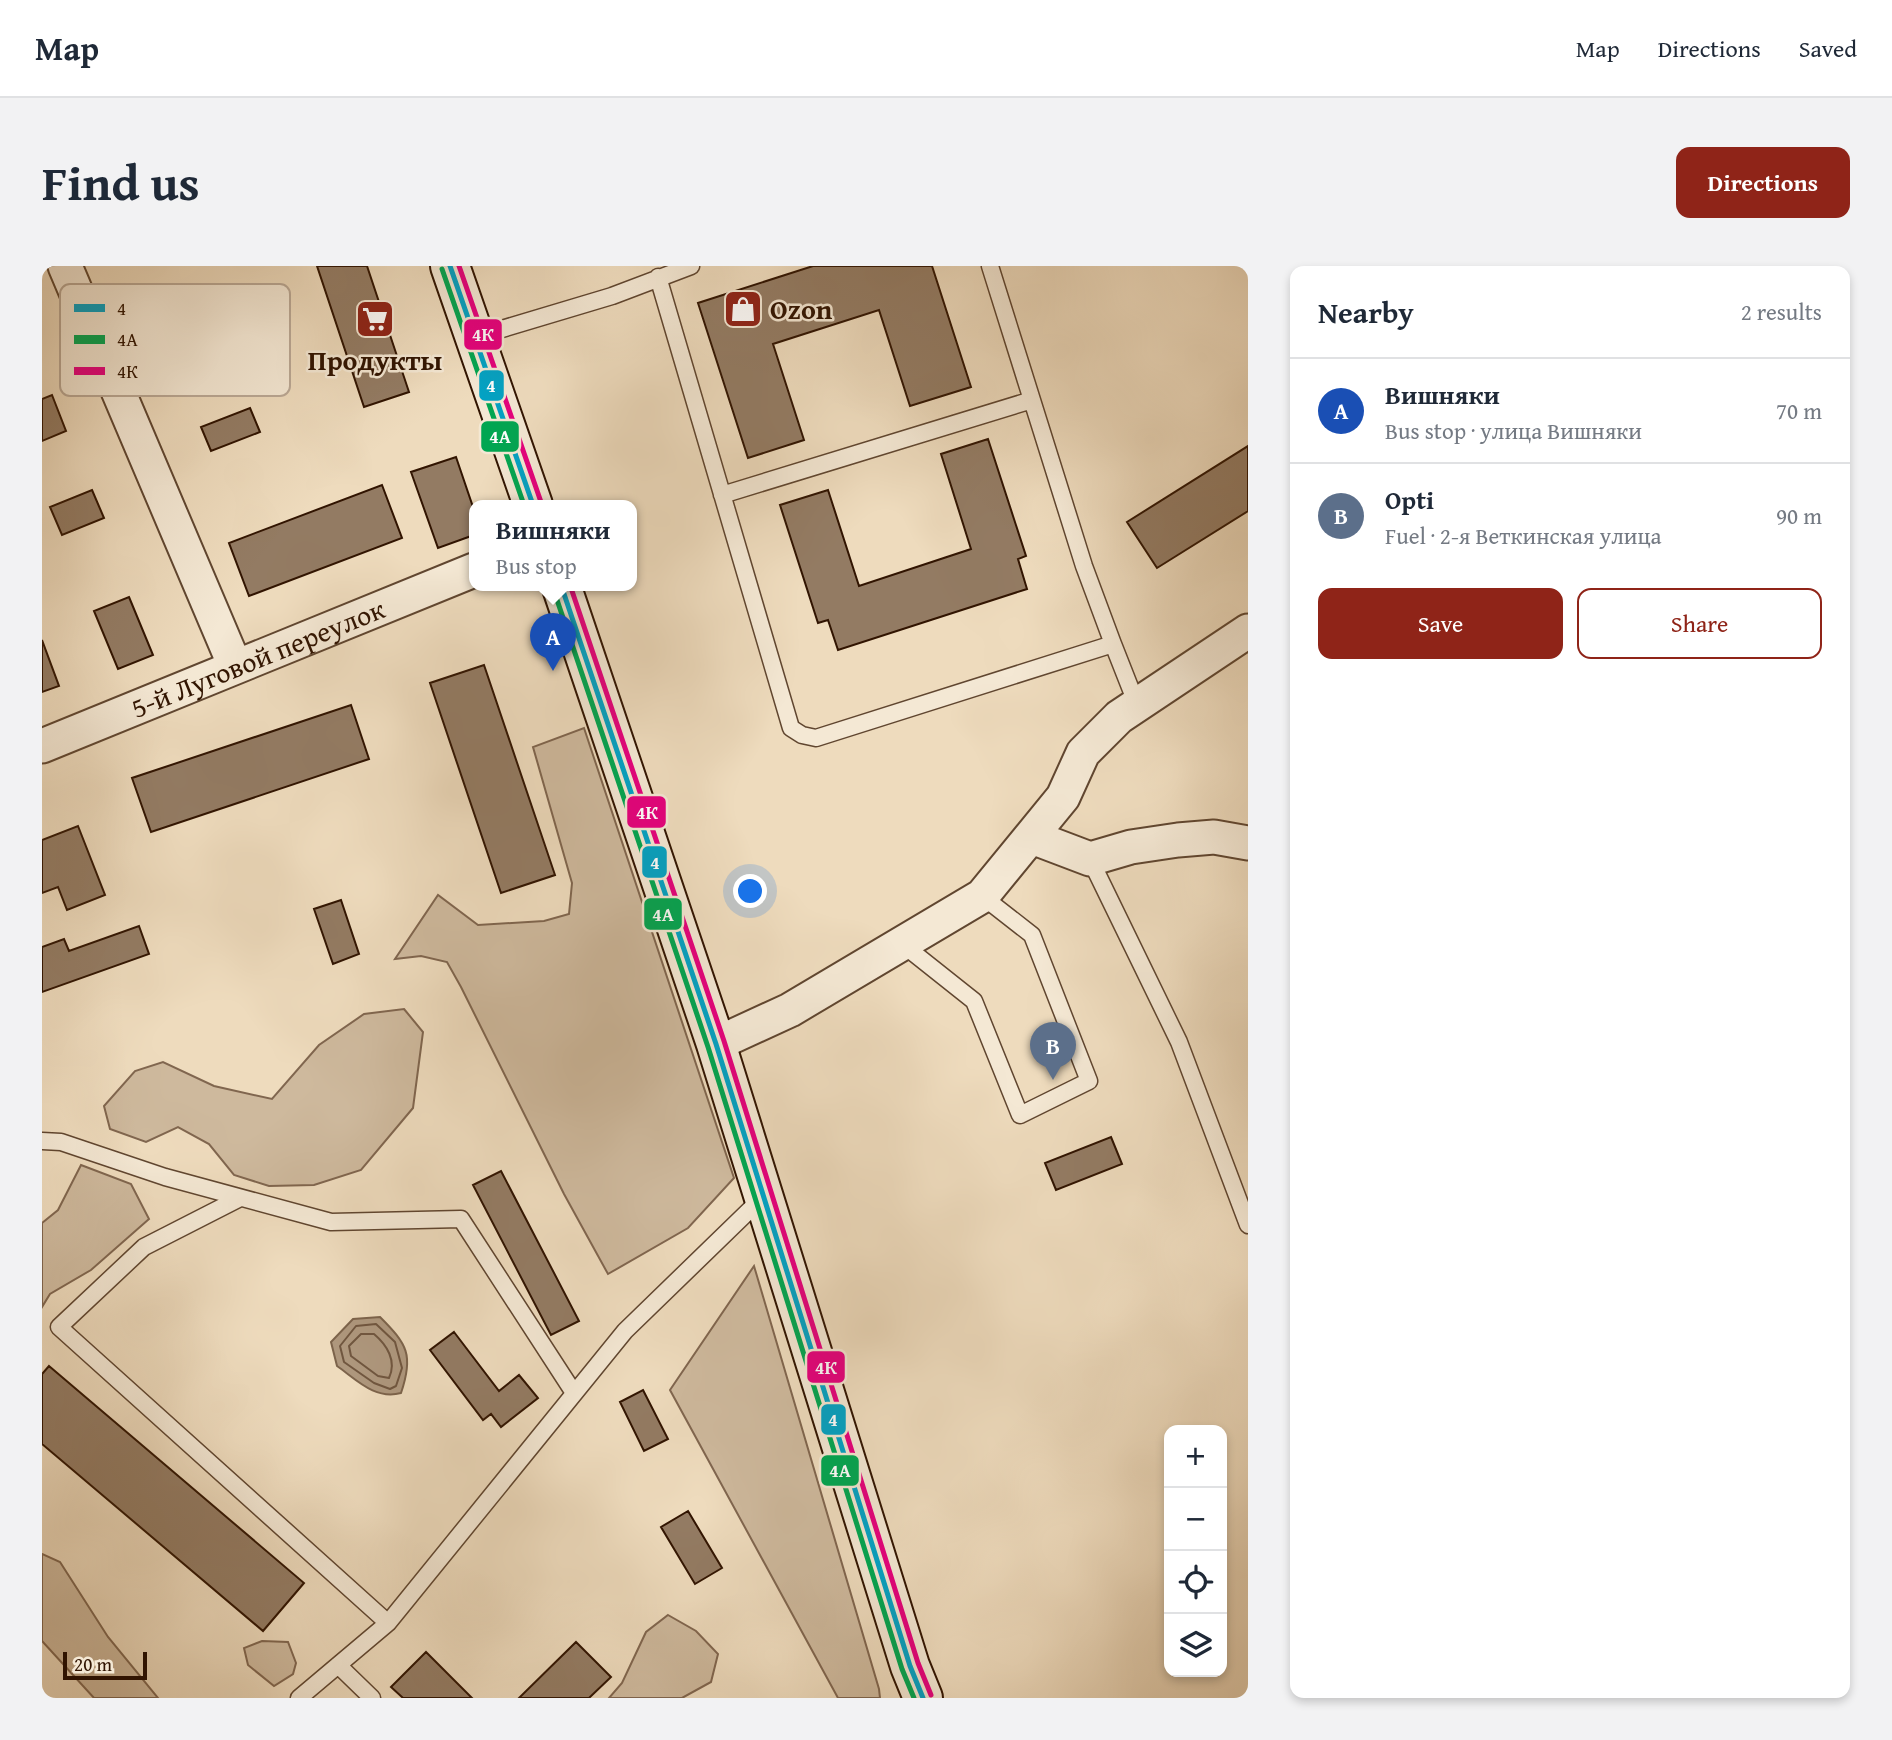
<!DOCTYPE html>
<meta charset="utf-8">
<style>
body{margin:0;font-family:"Gentium Book Plus",serif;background:#f2f2f3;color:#1f2937}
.controls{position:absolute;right:21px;bottom:21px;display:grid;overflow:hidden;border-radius:14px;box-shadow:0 4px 10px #0003}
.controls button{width:63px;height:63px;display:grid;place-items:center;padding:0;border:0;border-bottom:2px solid #e0e1e3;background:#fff;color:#1f2937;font:35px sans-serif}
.scale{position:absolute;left:21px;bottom:18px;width:84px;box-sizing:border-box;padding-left:7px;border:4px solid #311401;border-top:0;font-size:19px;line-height:24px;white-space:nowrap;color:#311401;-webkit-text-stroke:5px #f4e8d4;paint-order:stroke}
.you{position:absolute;left:709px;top:626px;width:24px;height:24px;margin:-18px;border:5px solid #fff;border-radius:50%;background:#1a73e8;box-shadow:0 0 0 10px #1a73e833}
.badge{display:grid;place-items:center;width:46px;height:46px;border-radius:50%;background:#8f2418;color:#fff;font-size:23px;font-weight:700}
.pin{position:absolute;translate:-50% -58px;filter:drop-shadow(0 2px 4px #0008)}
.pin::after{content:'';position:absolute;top:37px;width:24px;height:21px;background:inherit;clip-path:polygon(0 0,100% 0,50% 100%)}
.popup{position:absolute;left:427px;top:234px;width:168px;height:91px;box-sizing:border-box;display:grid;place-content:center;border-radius:14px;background:#fff;filter:drop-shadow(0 2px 5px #0005);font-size:23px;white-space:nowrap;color:#747a83}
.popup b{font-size:26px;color:#1f2937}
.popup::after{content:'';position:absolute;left:50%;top:100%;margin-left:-14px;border:14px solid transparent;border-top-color:#fff}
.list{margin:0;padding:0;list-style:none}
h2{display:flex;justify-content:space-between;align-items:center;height:91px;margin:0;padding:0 28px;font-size:30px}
h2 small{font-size:23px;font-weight:400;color:#747a83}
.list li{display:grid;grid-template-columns:46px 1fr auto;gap:21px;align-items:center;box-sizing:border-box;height:105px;padding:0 28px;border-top:2px solid #e0e1e3}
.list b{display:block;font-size:26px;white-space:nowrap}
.list p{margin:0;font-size:23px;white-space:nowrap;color:#747a83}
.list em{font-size:23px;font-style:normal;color:#747a83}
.actions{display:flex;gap:14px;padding:21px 28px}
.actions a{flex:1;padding:16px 0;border:2px solid #8f2418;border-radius:14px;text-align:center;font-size:24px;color:#8f2418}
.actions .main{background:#8f2418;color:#fff}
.icon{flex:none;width:38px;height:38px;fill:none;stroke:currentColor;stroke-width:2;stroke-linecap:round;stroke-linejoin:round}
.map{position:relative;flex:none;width:1206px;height:1432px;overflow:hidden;border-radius:14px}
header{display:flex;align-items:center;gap:42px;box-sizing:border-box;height:98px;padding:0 35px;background:#fff;border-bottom:2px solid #e0e1e3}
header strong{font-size:33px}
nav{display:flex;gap:38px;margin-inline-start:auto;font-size:24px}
.intro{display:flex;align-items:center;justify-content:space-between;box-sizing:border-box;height:168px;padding:0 42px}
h1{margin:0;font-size:49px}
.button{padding:18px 32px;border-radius:14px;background:#8f2418;color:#fff;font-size:24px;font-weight:700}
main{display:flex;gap:42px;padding:0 42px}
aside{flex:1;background:#fff;border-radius:14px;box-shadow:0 4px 10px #0003}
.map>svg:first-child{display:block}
</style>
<header>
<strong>Map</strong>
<nav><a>Map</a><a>Directions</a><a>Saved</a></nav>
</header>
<div class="intro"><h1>Find us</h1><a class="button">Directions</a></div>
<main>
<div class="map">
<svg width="1206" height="1432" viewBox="0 0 1206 1432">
<rect width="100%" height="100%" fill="#eedbbd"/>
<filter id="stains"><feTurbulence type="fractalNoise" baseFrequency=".00286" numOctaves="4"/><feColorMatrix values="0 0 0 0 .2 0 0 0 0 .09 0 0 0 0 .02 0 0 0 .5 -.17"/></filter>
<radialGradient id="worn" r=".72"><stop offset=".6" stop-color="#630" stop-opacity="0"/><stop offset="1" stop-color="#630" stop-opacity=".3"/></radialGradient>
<!-- green -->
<path fill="#ceb99d" stroke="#80664f" stroke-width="2" d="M542,462L692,912L646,962L566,1008L522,928L419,721L405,696L379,690L353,693L396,629L436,659L502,655L527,648L530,617L491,481Z
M362,743L381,766L371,842L319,904L272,919L227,920L192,909L167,878L136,861L104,876L68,863L62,840L93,805L121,796L172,820L230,833L277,779L322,748Z
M39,899L89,918L107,953L49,1004L8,1028L0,1041V957L16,944Z
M712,1000L837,1423L838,1432H796L628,1124Z
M0,1288L18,1296L66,1371L116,1432H52L0,1375Z
M626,1349L654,1365L676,1388L669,1416L640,1432H567L580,1417L604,1366Z
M220,1375L246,1376L254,1397L251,1408L232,1420L206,1399L202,1382Z"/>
<!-- water -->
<path fill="#ae977d" stroke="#7c634b" stroke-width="2" d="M338,1051C365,1078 372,1089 359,1127C333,1134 315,1114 295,1100L289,1076L311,1053Z"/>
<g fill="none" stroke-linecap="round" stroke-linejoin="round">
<!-- shore -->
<path stroke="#70563f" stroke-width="2" d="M334,1058L353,1076L360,1102L354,1120L348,1123L332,1117L302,1096L298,1080L314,1060Z
M319,1068H332C345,1079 355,1095 347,1112L336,1110L309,1090L307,1080Z"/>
</g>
<!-- building -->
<path fill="#937b63" stroke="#311401" stroke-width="2" d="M275,0H325L367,126L322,141Z
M771,0H890L929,121L868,140L837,44L731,78L762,174L706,192L656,37Z
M10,129L24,165L0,175V133Z
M208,142L218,166L169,185L159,161Z
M946,173L984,290L976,293L985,323L796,384L786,354L776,357L738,239L786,224L817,320L929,283L899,188Z
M1206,180V245L1115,302L1085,256Z
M414,191L432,244V269L396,282L369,206Z
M340,219L360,272L207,330L187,277Z
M50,224L62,252L20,269L8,241Z
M87,331L111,389L76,403L52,345Z
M0,374L17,420L0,426Z
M442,399L513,609L459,627L388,417Z
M309,439L327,493L109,566L90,512Z
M36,560L63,629L25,644L16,621L0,627V574Z
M299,634L317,688L291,698L272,643Z
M97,660L107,688L0,726V681L22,673L27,685Z
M1069,871L1080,898L1014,924L1003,897Z
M459,905L537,1055L509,1069L431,919Z
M412,1066L457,1125L477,1109L496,1132L459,1161L449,1148L441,1154L388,1084Z
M7,1100L262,1317L221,1365L0,1178V1108Z
M601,1124L626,1173L602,1185L578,1136Z
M646,1245L680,1302L653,1318L619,1261Z
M534,1376L569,1411L547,1432H477Z
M384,1386L430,1432H361L349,1421Z"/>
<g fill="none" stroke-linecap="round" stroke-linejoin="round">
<defs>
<path id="lane" d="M616,11L749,462L760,469L774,472L1071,378L1042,300L948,0
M433,71L570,30L649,0
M680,229L990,134
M1071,378L1095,439
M1048,593L1137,776L1206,959
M859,677L932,735L978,849L1047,815L990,669L940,630
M0,875L19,876L123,911L289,956L419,953L532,1127
M198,932L102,981L17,1061L346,1357
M296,1399L330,1432
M257,1432L346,1357L583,1065L720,932"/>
<g id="street">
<path d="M23,0L193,400"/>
<path id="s1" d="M0,480L432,304"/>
<path d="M990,571L1048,593L1089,581L1136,574L1172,571L1206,577"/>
<path d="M674,778L748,744L940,630L1021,531L1041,487L1077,451L1206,365"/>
</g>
<path id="secondary" d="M408,0L491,239
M519,319L674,778L868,1400L881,1432"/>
</defs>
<!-- lane casing -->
<use href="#lane" stroke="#604630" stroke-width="19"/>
<!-- street casing -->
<use href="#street" stroke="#604630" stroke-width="37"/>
<!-- secondary casing -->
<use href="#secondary" stroke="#311401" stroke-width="42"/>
<!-- lane -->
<use href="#lane" stroke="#f4e8d4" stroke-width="16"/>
<!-- street -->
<use href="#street" stroke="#f4e8d4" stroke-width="33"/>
<!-- secondary -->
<use href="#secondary" stroke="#f4e8d4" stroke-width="38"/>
<defs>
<path id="bus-1" d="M408,0L491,239
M519,319L674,778L868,1400L881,1432"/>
<path id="bus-2" d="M400,3L482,239
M511,322L666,781L860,1403L872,1432"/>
<path id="bus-3" d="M417,0L499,236
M528,319L682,775L876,1397L889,1429"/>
</defs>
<!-- bus-1 casing -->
<use href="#bus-1" stroke="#f4e8d4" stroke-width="10"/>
<!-- bus-2 casing -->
<use href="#bus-2" stroke="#f4e8d4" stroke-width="10"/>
<!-- bus-3 casing -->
<use href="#bus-3" stroke="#f4e8d4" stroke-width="10"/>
<!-- bus-1 -->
<use href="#bus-1" stroke="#02a2c4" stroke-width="5"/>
<!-- bus-2 -->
<use href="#bus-2" stroke="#00a651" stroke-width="5"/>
<!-- bus-3 -->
<use href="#bus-3" stroke="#e5007d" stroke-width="5"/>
</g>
<!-- icons -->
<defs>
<symbol id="shop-square" viewBox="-11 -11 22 22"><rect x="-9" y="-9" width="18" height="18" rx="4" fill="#8f2418" stroke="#f4e8d4"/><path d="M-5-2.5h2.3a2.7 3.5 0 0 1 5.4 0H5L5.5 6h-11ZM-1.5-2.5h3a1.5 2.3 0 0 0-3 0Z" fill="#fff"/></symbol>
<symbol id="supermarket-square" viewBox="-11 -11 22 22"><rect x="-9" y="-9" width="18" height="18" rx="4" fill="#8f2418" stroke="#f4e8d4"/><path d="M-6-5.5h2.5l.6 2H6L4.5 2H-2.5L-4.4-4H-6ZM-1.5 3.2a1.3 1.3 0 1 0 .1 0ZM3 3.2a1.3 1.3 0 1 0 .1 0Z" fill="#fff"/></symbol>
</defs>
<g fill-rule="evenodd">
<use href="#shop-square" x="679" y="21" width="44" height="44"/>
<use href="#supermarket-square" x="311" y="31" width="44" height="44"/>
</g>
<g text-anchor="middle" stroke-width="5" stroke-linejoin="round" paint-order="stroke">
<!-- poi labels -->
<g font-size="28" font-weight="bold" fill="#311401" stroke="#f4e8d4" text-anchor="start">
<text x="728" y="53">Ozon</text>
<text x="333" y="104" text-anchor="middle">Продукты</text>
</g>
<!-- street labels -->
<g font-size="28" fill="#311401" stroke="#f4e8d4">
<text dy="10" stroke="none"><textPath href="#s1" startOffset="233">5-й Луговой переулок</textPath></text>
</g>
</g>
<!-- legend -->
<rect x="18" y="18" width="230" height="112" rx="10" fill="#f4e8d4" stroke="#baa895" stroke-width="2"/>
<rect x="32" y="38" width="31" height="8" fill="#02a2c4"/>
<rect x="32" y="69" width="31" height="9" fill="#00a651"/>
<rect x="32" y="101" width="31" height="8" fill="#e5007d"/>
<g font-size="19" fill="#311401">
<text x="75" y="49">4</text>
<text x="75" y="80">4А</text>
<text x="75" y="112">4К</text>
</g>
<g stroke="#f4e8d4" stroke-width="2.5">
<rect x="421" y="52" width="40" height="33" rx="7" fill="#e5007d"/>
<rect x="436" y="103" width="27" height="33" rx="7" fill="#02a2c4"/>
<rect x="438" y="154" width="40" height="33" rx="7" fill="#00a651"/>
<rect x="584" y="529" width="41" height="34" rx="7" fill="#e5007d"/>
<rect x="599" y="579" width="27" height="34" rx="7" fill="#02a2c4"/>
<rect x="601" y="631" width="40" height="34" rx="7" fill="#00a651"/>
<rect x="764" y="1084" width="40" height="34" rx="7" fill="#e5007d"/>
<rect x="778" y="1137" width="27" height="33" rx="7" fill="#02a2c4"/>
<rect x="778" y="1188" width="40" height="33" rx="7" fill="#00a651"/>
</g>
<g font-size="19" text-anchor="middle" font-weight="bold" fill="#fff">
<text x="441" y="75">4К</text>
<text x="449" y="126">4</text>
<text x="458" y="177">4А</text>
<text x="605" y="553">4К</text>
<text x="613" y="603">4</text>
<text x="621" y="655">4А</text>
<text x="784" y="1108">4К</text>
<text x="791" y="1160">4</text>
<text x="798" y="1211">4А</text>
</g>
<rect width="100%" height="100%" filter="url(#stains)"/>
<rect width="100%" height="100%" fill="url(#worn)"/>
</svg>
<div class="controls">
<button>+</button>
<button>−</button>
<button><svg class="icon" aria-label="locate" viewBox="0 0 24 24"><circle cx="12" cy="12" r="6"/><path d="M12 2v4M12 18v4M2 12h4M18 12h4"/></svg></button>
<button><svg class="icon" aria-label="layers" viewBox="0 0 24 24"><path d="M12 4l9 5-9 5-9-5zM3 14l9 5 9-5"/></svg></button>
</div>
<div class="scale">20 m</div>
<div class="you"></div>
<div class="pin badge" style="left:511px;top:405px;background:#1a4fb4">A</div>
<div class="popup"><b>Вишняки</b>Bus stop</div>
<div class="pin badge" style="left:1011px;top:814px;background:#5c6f8a">B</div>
</div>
<aside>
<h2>Nearby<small>2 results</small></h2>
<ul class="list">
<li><span class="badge" style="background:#1a4fb4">A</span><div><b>Вишняки</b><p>Bus stop · улица Вишняки</p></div><em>70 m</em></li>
<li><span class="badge" style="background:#5c6f8a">B</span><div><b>Opti</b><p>Fuel · 2-я Веткинская улица</p></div><em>90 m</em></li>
</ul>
<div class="actions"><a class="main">Save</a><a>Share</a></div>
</aside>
</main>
